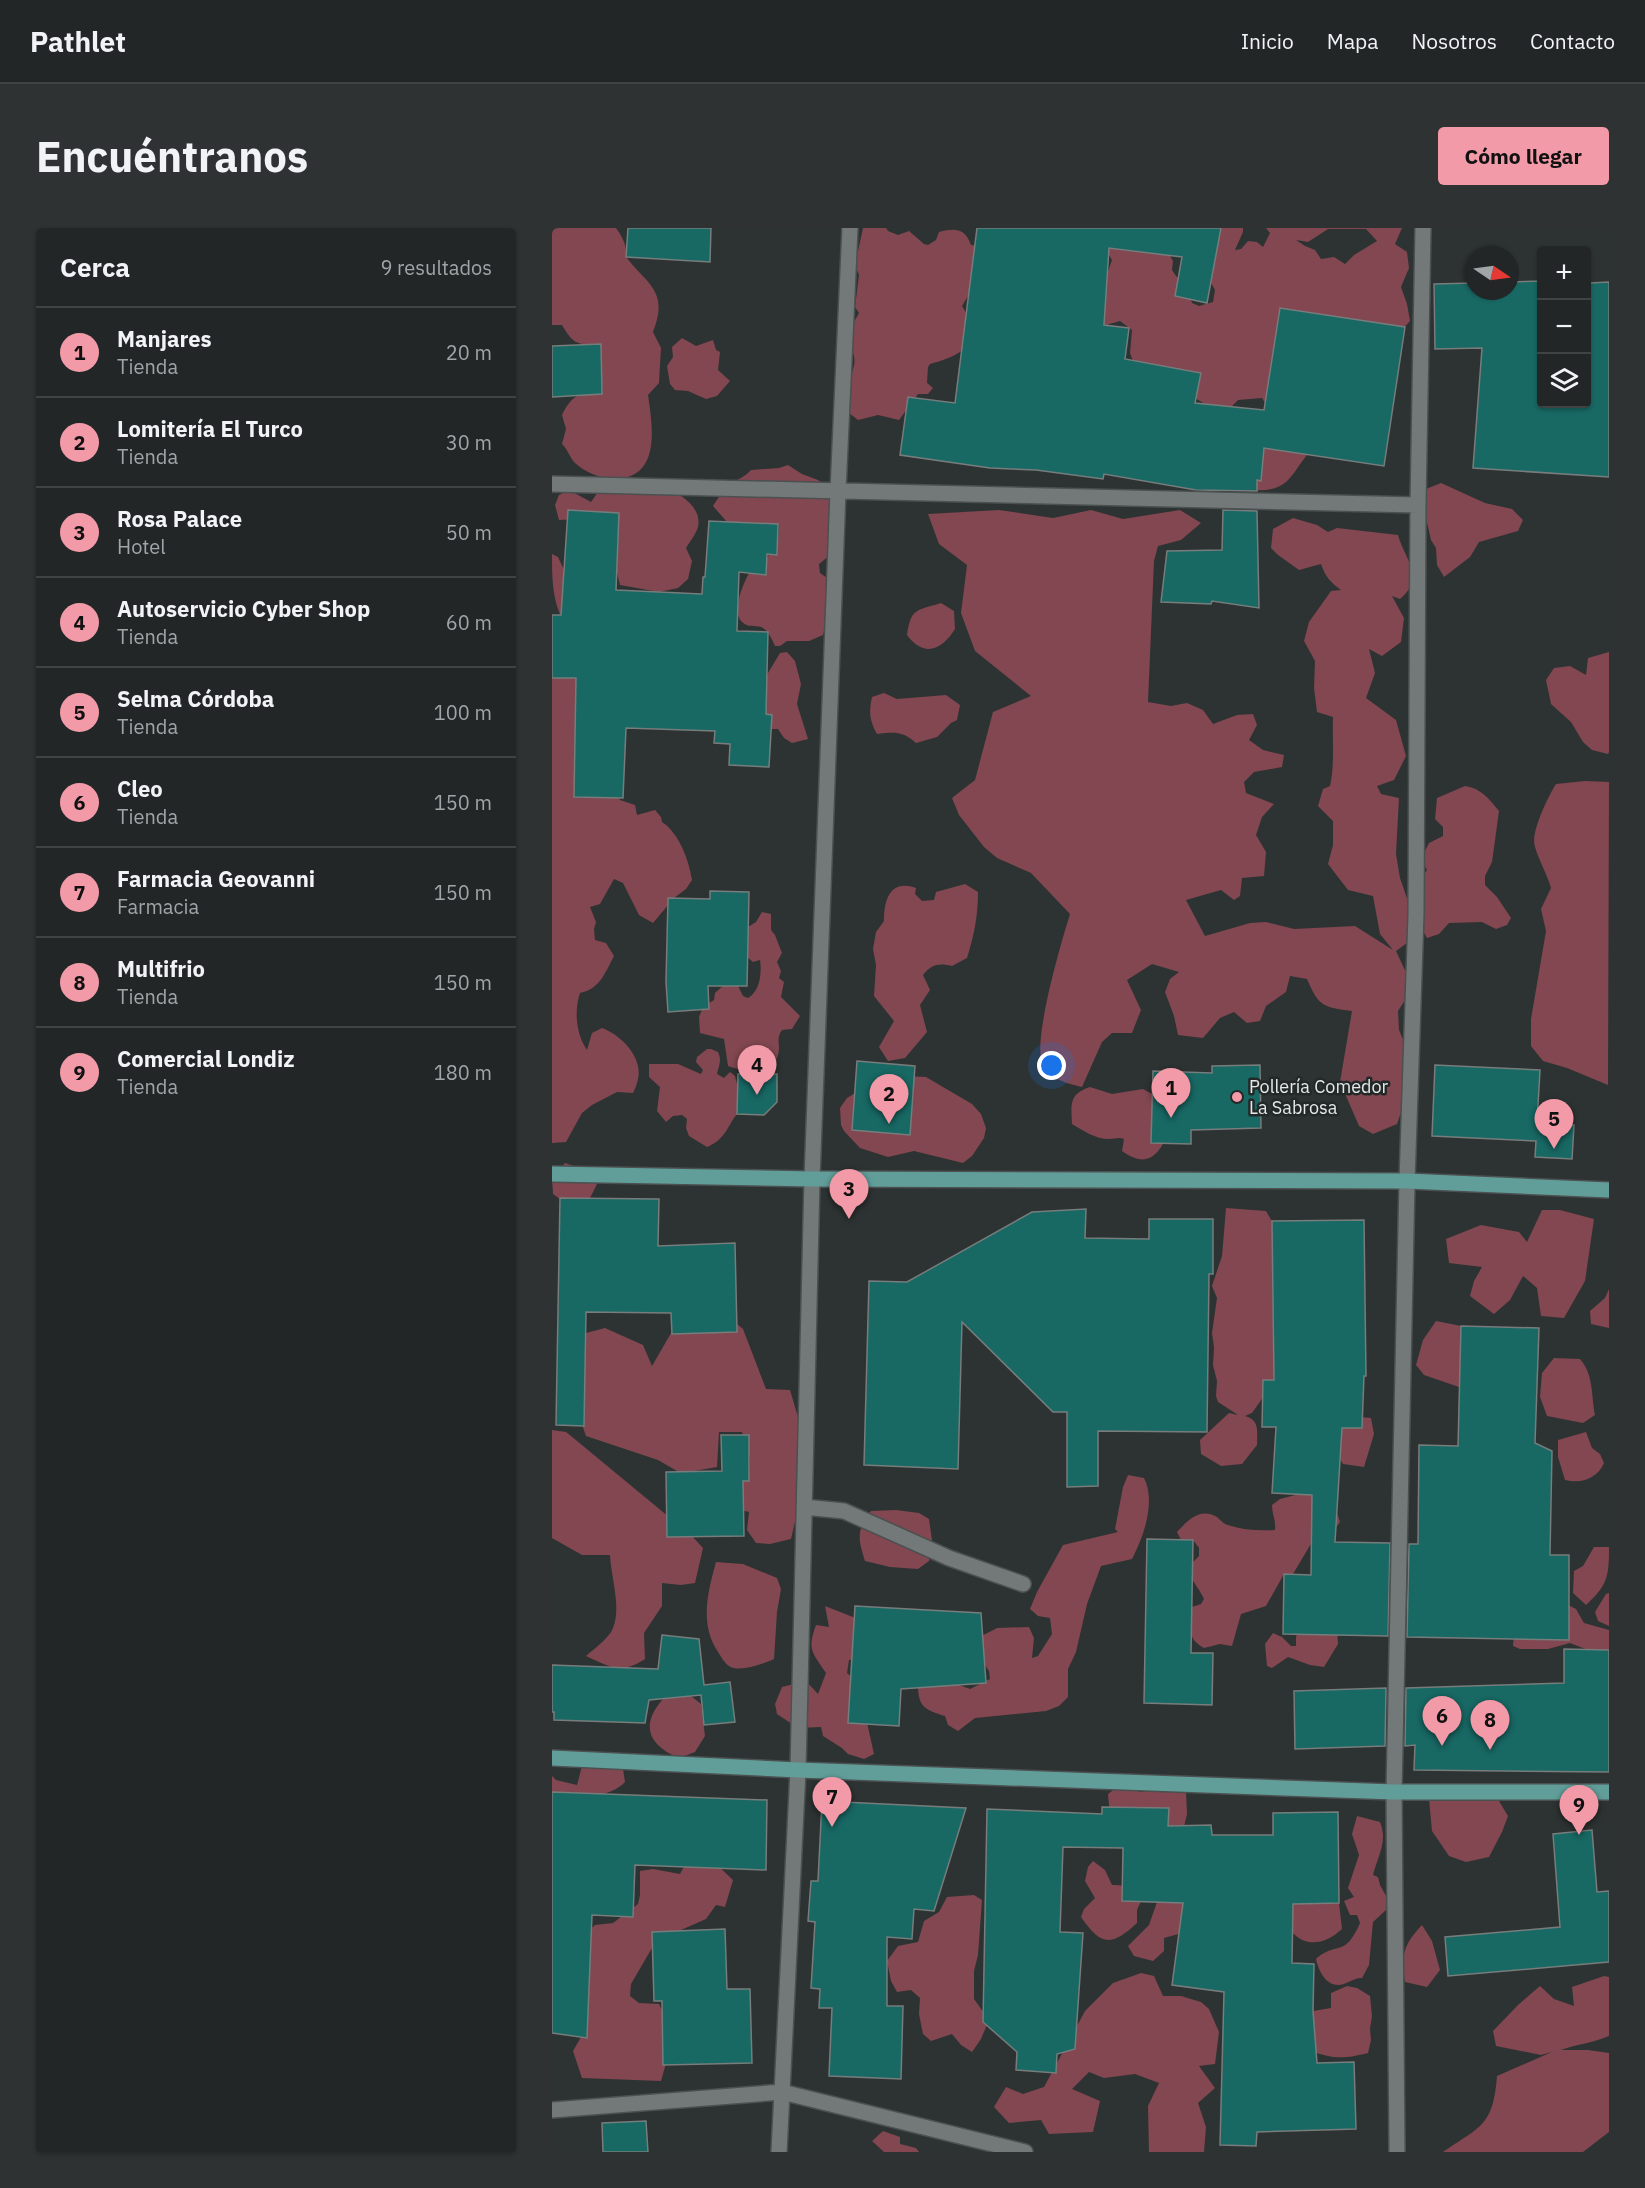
<!DOCTYPE html>
<html lang="es">
<meta charset="utf-8">
<style>
body{margin:0;font-family:"IBM Plex Sans",sans-serif;background:#2e3232;color:#f1f3f6}
.controls{position:absolute;right:18px;top:18px;display:grid;overflow:hidden;border-radius:6px;box-shadow:0 2px 4px #0004}
.controls button{width:54px;height:54px;display:grid;place-items:center;padding:0;border:0;border-bottom:2px solid #3f4343;background:#222626;color:#f1f3f6;font:30px sans-serif}
.compass{position:absolute;left:913px;top:18px;width:54px;height:54px;border-radius:50%;background:#222626;box-shadow:0 2px 4px #0004;rotate:103deg}
.you{position:absolute;left:500px;top:838px;width:21px;height:21px;margin:-15px;border:4px solid #fff;border-radius:50%;background:#1a73e8;box-shadow:0 0 0 9px #1a73e833}
.badge{display:grid;place-items:center;width:39px;height:39px;border-radius:50%;background:#f39aa8;color:#111;font-size:20px;font-weight:700}
.pin{position:absolute;translate:-50% -50px;filter:drop-shadow(0 2px 3px #0008)}
.pin::after{content:'';position:absolute;top:32px;width:21px;height:18px;background:inherit;clip-path:polygon(0 0,100% 0,50% 100%)}
.list{margin:0;padding:0;list-style:none}
h2{display:flex;justify-content:space-between;align-items:center;height:78px;margin:0;padding:0 24px;font-size:26px}
h2 small{font-size:20px;font-weight:400;color:#a2a5a7}
.list li{display:grid;grid-template-columns:39px 1fr auto;gap:18px;align-items:center;box-sizing:border-box;height:90px;padding:0 24px;border-top:2px solid #3f4343}
.list b{display:block;font-size:22px;white-space:nowrap}
.list p{margin:0;font-size:20px;white-space:nowrap;color:#a2a5a7}
.list em{font-size:20px;font-style:normal;color:#a2a5a7}
.icon{flex:none;width:33px;height:33px;fill:none;stroke:currentColor;stroke-width:2;stroke-linecap:round;stroke-linejoin:round}
.map{position:relative;flex:none;width:1057px;height:1924px;overflow:hidden;border-radius:6px}
header{display:flex;align-items:center;gap:36px;box-sizing:border-box;height:84px;padding:0 30px;background:#222626;border-bottom:2px solid #3f4343}
header strong{font-size:28px}
nav{display:flex;gap:33px;margin-inline-start:auto;font-size:21px}
.intro{display:flex;align-items:center;justify-content:space-between;box-sizing:border-box;height:144px;padding:0 36px}
h1{margin:0;font-size:42px}
.button{padding:15px 27px;border-radius:6px;background:#f39aa8;color:#111;font-size:21px;font-weight:700}
main{display:flex;gap:36px;padding:0 36px}
aside{flex:1;background:#222626;border-radius:6px;box-shadow:0 2px 4px #0004}
.map>svg:first-child{display:block}
</style>
<header>
<strong>Pathlet</strong>
<nav><a>Inicio</a><a>Mapa</a><a>Nosotros</a><a>Contacto</a></nav>
</header>
<div class="intro"><h1>Encuéntranos</h1><a class="button">Cómo llegar</a></div>
<main>
<aside>
<h2>Cerca<small>9 resultados</small></h2>
<ul class="list">
<li><span class="badge">1</span><div><b>Manjares</b><p>Tienda</p></div><em>20 m</em></li>
<li><span class="badge">2</span><div><b>Lomitería El Turco</b><p>Tienda</p></div><em>30 m</em></li>
<li><span class="badge">3</span><div><b>Rosa Palace</b><p>Hotel</p></div><em>50 m</em></li>
<li><span class="badge">4</span><div><b>Autoservicio Cyber Shop</b><p>Tienda</p></div><em>60 m</em></li>
<li><span class="badge">5</span><div><b>Selma Córdoba</b><p>Tienda</p></div><em>100 m</em></li>
<li><span class="badge">6</span><div><b>Cleo</b><p>Tienda</p></div><em>150 m</em></li>
<li><span class="badge">7</span><div><b>Farmacia Geovanni</b><p>Farmacia</p></div><em>150 m</em></li>
<li><span class="badge">8</span><div><b>Multifrio</b><p>Tienda</p></div><em>150 m</em></li>
<li><span class="badge">9</span><div><b>Comercial Londiz</b><p>Tienda</p></div><em>180 m</em></li>
</ul>
</aside>
<div class="map">
<svg width="1057" height="1924" viewBox="0 0 1057 1924">
<rect width="100%" height="100%" fill="#2d3332"/>
<!-- green -->
<path fill="#824751" fill-rule="evenodd" d="M0,0H64C71,10 75,17 74,29C96,57 117,63 101,104L109,120L108,137L107,155L96,167C101,200 109,251 61,251C47,250 33,244 23,235C18,230 16,222 10,216L14,201L10,187C21,164 30,167 50,157V142L44,117C24,117 20,114 10,97H0Z
M311,0H334L336,3L346,7L357,3L372,16L376,17L384,12L387,4C403,0 413,0 419,17L430,18L451,0L421,60L410,78L427,107C411,124 401,130 378,136L376,139L375,155L381,160L376,166H366L347,192L326,187L306,192L297,185C299,174 297,170 297,161C298,139 310,136 295,113L298,101L307,85L303,79L307,47L303,37Z
M663,0H691V4L683,22L689,21L696,13L705,14L711,19L718,5L714,0H850L843,16L855,24L857,40L849,59L855,76L858,93L840,112L767,93L763,85L744,92L761,220C737,246 740,265 698,262L715,178L710,170L686,172L674,184L658,183L653,176L581,133L578,125L580,102L568,93L554,97L539,92L560,32L553,21L544,13L615,22L621,33L620,42L624,48L636,61L640,75L647,78L661,74L663,62L657,51ZM776,1H814L825,13L802,27L793,36L782,29L769,31L763,22L753,18L744,12L756,14Z
M130,110L144,118L161,112L164,122L168,124L166,142L178,153L165,168L154,171L136,163L123,162L118,156L115,138L121,129L120,119Z
M236,237L250,246L266,252L273,257L279,271V289L276,295L278,312L277,328L267,336L268,345L278,352L273,376L275,390L271,407L257,413H235L228,418H223C220,411 216,402 209,399C202,397 196,400 190,394C179,384 191,356 197,345L202,346L214,340L215,330L226,312L227,297L175,294L161,278C166,270 172,261 180,255C188,250 193,249 199,242L227,240Z
M889,255L933,275L960,281L971,292L966,303L927,314L918,329L892,349L885,337L884,320L879,312L874,290V261Z
M117,259C130,269 150,279 146,299C144,306 137,315 134,320L140,333L136,351L126,360L107,364L68,357L64,341L26,291L7,292L3,277L7,267L17,262L39,274L46,264Z
M447,282L501,290L539,282L571,291L628,282L649,295L629,312L606,318L602,333L596,474L619,478L635,475L651,482L661,496L685,487L701,486L705,497L697,512L711,522L732,527L730,539L702,544L692,554L694,565L722,576L710,589L704,607L714,624L712,648L690,650L688,668L682,672L669,662L634,672L653,708L698,695L714,694L742,701L803,698L841,722L828,706L821,668L796,662L776,636L781,617V593L766,578L771,561L778,558C783,535 780,512 781,489L765,484L762,460L763,433L752,413L757,394L779,363L789,362C779,355 773,348 769,336L747,342L726,327L719,320L721,301L741,290L765,297L776,304L785,300L846,307C852,330 874,349 848,371L840,368L852,390L849,414L830,428L817,421L823,445L814,470L844,492L854,528L842,552L825,558L829,566L847,570L844,626L848,650L858,679L859,712L844,723L858,753L857,766L846,783L847,802L856,823V864L845,896L821,906L807,898L788,854L800,783C771,779 767,779 755,751L738,748L734,764L714,778L708,793L695,795L682,784L668,790L651,810L626,807L622,788L613,764L618,751L627,744L600,736L575,752L589,782L580,805H560L550,814L530,859C514,855 500,852 491,837C479,816 510,712 518,686L479,645L445,630L432,619L407,587L400,570L423,552L441,484L479,468L423,423L409,385L415,337L387,316L376,286Z
M0,326L6,329L12,342L10,391C0,370 0,349 0,326Z
M389,375L402,383L403,401C390,422 372,430 355,407C359,380 364,383 389,375Z
M235,424L243,433L249,456L245,476L256,511L240,515L232,510L226,501H218L184,459L213,450L228,425Z
M1057,424V524L1056,526L1040,522L1031,514L1019,494L999,476L994,452L1002,440L1018,438L1034,447L1036,430Z
M0,445L23,446L60,559L68,572L83,577L85,587L103,582L109,589L110,594C127,605 137,632 140,652L134,661L122,670L101,695L87,687L71,655L62,651L48,676L38,679L44,694L42,701L43,712L54,715L62,728C53,745 48,761 28,765C22,783 24,806 35,822L40,805L50,800C69,807 91,829 86,851C85,856 83,861 81,865L65,864L40,877L30,885L14,914L0,915Z
M332,465L345,471L394,467L408,477L405,492L399,495L385,509L364,515C351,503 342,504 325,506C317,492 317,483 320,469Z
M1033,553L1057,554L1056,857L1015,840L991,833L979,818V791L994,703L989,681L999,660C995,646 987,633 983,619C978,605 996,569 1004,556Z
M913,558C929,560 937,571 947,583L940,634L933,648V657L945,669L959,690L955,697L944,701L930,694L897,695L887,706L875,710L870,701L869,650L875,642L869,631L877,615L891,608V599L883,591L885,570Z
M413,656L426,664C426,688 422,708 415,730L400,738C387,735 380,736 371,747L378,762L368,777L375,804L353,830L336,833L327,819L342,793L322,768L324,737L321,721L324,704L332,693C332,672 338,651 364,660L363,666L370,673L382,672L384,664Z
M210,684L219,686V702L223,707L230,725L225,734L229,743L227,750L232,754L229,769L248,788L240,801L230,802C225,809 227,813 227,821C225,849 195,845 176,838L172,811L148,805L147,789L151,779L162,772L163,765L173,756L186,758L191,768L196,770C208,763 210,745 208,732L201,734L194,728L196,699L204,694Z
M155,821H159L166,824C170,833 167,837 165,846L172,850L178,844L183,848L186,860L185,886C174,900 174,911 155,919L137,908L134,900L135,891L130,887L121,888L114,894L105,883L108,859L97,849V836H126L149,846L151,842L144,834L145,829Z
M351,848L374,849L420,876L429,886L434,900L432,910L420,928L411,935L362,923L336,929L308,920L292,903L289,897L288,880L295,870L318,856Z
M538,859L560,866L591,861L600,866L617,903C607,928 595,941 570,923L572,911C566,909 564,911 557,911C543,911 532,903 520,896C519,876 517,866 538,859Z
M13,935L33,942L44,948L45,956L38,970L16,977L1,966L0,950Z
M674,980L714,983L728,1007L720,1032L721,1076L725,1119L721,1155L700,1185L693,1188C708,1192 705,1203 705,1217L690,1236L669,1238L649,1226L648,1212L677,1185L686,1187L666,1174L664,1168L665,1153L661,1137L662,1119L660,1105L665,1070L660,1058L670,1028Z
M990,982H1008L1042,991L1033,1053L1012,1090L989,1088L985,1060L971,1048L958,1072L942,1086L918,1068L922,1053L930,1039L897,1035L894,1011L929,997L967,1004L975,1014Z
M1057,1061V1100L1039,1096L1038,1083L1053,1070Z
M130,1086L179,1091L191,1101L214,1161L238,1162L253,1213V1251L239,1311L218,1316L204,1315L195,1302L197,1284L164,1276L179,1254L197,1253L198,1231L190,1204H167L165,1239L142,1243H125L106,1232L34,1208L17,1160L34,1105L53,1100L91,1117L100,1138Z
M884,1093L909,1098L923,1108L914,1148L907,1159L872,1147L864,1137L871,1112Z
M1002,1130L1028,1131C1042,1147 1039,1167 1043,1187L1031,1195L995,1188L988,1169L990,1145Z
M796,1188L819,1190L822,1206L812,1239L791,1236L778,1215Z
M0,1202L14,1204L19,1208L140,1308L151,1320L143,1355L129,1357L110,1355V1378L92,1405L93,1431C68,1447 59,1439 34,1428C42,1421 53,1413 59,1404C71,1383 59,1351 58,1327H30L0,1310Z
M1034,1204L1040,1220L1048,1226L1052,1235C1045,1251 1029,1256 1013,1252L1006,1229V1212Z
M576,1247L592,1250C604,1273 592,1308 580,1331L549,1338L535,1376L524,1424L516,1441V1469L507,1478L494,1483L423,1490L406,1503L396,1497L393,1488C373,1482 366,1479 366,1457L396,1453L418,1461L438,1451L437,1443L426,1426L297,1432L295,1445L306,1454L322,1526L312,1531L296,1526L290,1520L271,1508L269,1499L246,1500L225,1486L223,1476L230,1459L254,1453L266,1466L274,1445C260,1424 255,1422 264,1397L277,1399L273,1378L306,1391L424,1411L445,1400L477,1399L482,1410L480,1430L486,1428L500,1406L498,1390L486,1388L478,1381L485,1364L511,1317L566,1304L563,1301L571,1259Z
M747,1266C771,1268 781,1269 788,1294L776,1310L760,1314L741,1346H732L714,1378L689,1386L680,1418L668,1416L652,1420C633,1410 639,1398 640,1379L649,1376L652,1371C647,1360 640,1354 637,1343L641,1340V1334L647,1328V1320L641,1312H629L625,1304C636,1292 648,1279 665,1289C669,1292 671,1296 676,1297C691,1302 707,1303 723,1302C724,1292 720,1286 720,1277L728,1271Z
M344,1282L367,1285L377,1291L380,1312L377,1333L366,1341L338,1339L313,1333C306,1311 304,1302 319,1283Z
M1042,1319H1057C1057,1348 1056,1357 1034,1377L1021,1365L1022,1343L1031,1338Z
M164,1334L191,1336L225,1350L229,1361L225,1384L222,1431C211,1436 187,1445 177,1438C172,1435 169,1428 166,1424C147,1395 156,1364 164,1334Z
M1057,1365V1398L1046,1393L1043,1384L1054,1366Z
M1016,1377L1024,1381L1032,1395L1057,1402V1422H1036L1018,1415L996,1421H968L961,1418L962,1404Z
M747,1400L785,1401L786,1416L772,1439L758,1437L736,1429L720,1440L715,1438L713,1416L721,1405L730,1409L739,1418H744V1409Z
M139,1468L149,1476L153,1508L143,1524L127,1530C96,1517 88,1497 111,1471Z
M30,1538L71,1541L73,1554C59,1570 21,1571 0,1574V1548L4,1552L25,1557Z
M570,1555L588,1564L624,1558L634,1564L635,1586L631,1603L558,1588L556,1566Z
M926,1559L947,1573L956,1588L950,1604L937,1629L914,1634L897,1628L880,1603L877,1571Z
M805,1588L828,1594C836,1613 826,1628 821,1647L826,1649L828,1657L838,1675L834,1682L821,1694L817,1737L810,1750C801,1750 794,1757 786,1757C773,1757 766,1741 764,1731C786,1712 792,1731 808,1695L805,1687H798L792,1673L802,1669L796,1660L807,1627L800,1606Z
M136,1631L163,1635L181,1652L173,1679L164,1677L154,1691L104,1713L79,1756L78,1768L87,1775L107,1776L122,1807L109,1853L30,1850L21,1823L29,1809L34,1705L43,1697L61,1695L86,1676L88,1667V1643L101,1641L128,1646Z
M541,1633L553,1642L560,1657C574,1656 582,1662 589,1673L585,1682V1695C559,1719 549,1718 529,1689L532,1681L543,1670L533,1653L536,1639Z
M633,1647L637,1703L612,1710V1723L601,1733L582,1728L576,1718L597,1697L605,1674Z
M422,1667L430,1672L426,1727L422,1743V1771L437,1792L429,1811L420,1824L409,1817L400,1806L379,1813L371,1806L367,1786L368,1770L359,1762L345,1764L339,1753L335,1733L346,1718L366,1714L372,1693L387,1684L395,1669Z
M739,1669H778L787,1675L790,1701C775,1715 755,1721 740,1704Z
M870,1697L880,1713L888,1742L875,1759L853,1754C849,1727 851,1717 870,1697Z
M589,1745L602,1748L611,1768H629L649,1774L657,1781L667,1804L663,1836L647,1838L663,1860L646,1875L654,1899L652,1924H597L596,1878L607,1855L583,1846L552,1850L537,1844L520,1861L548,1873L541,1904L497,1906L489,1892L457,1895L442,1879L454,1859L471,1866L492,1859L533,1783L561,1755Z
M1052,1748L1057,1749V1808C1041,1815 1025,1816 1009,1822H1036L1057,1825V1904L1031,1924H891C929,1898 941,1898 945,1848L1000,1824L989,1827L944,1818L941,1803L966,1777L988,1758L1002,1771L1022,1778L1020,1759Z
M795,1758L805,1760L818,1768L820,1788L818,1801L819,1812L816,1825C792,1831 782,1831 758,1823L748,1789L761,1783L779,1780V1765Z
M331,1903L348,1909V1916L364,1920L367,1924H332L320,1913Z"/>
<!-- building -->
<path fill="#186864" stroke="#767d7c" stroke-width="1.5" d="M76,0H159L158,34L74,29Z
M425,0H669L655,75L623,68L630,29L557,20L552,97L577,100L573,131L649,145L643,175L712,182L728,80L853,99L832,238L712,220L709,253L705,252V263L644,262L552,246L551,251L484,242L438,240L348,227L356,169L403,175Z
M1035,52H1038V55L1057,54V249L921,240L930,120L883,121L882,56L922,55V63H958V54L990,53V176H1035Z
M49,116L50,166L0,169V118Z
M16,282L67,285L64,362L150,366L151,349H153L157,293L226,296L225,327L215,326L214,347L187,344L185,403L216,404L214,486L220,487L217,539L177,537L178,516L162,515L163,503L74,500L71,570L22,569L24,450H0V387H9Z
M671,282L705,283L707,380L660,373L659,376L609,374L615,323L670,322Z
M158,663L197,664L195,758H156L157,781L116,784L114,754L116,670L158,671Z
M305,833L363,838L358,907L300,902Z
M708,837L709,900L639,902V916L599,915L601,843L660,845V838Z
M883,837L988,842L985,895L1022,897L1020,931L983,929L984,913L880,908Z
M186,846H225V874L212,887L185,886Z
M8,970L107,971L106,1018L183,1015L185,1104L120,1106L119,1085L34,1084L32,1198L4,1197Z
M534,981L533,1010L597,1011V991H661V1046H657L655,1204L546,1203V1258L515,1259V1184H501L410,1094L406,1241L312,1237L317,1053L355,1054L480,984Z
M812,992L814,1148H812L810,1200H790L783,1314L838,1315L836,1408L731,1406L732,1346L759,1347L760,1267L720,1265L724,1199H710L711,1152H722L720,993Z
M909,1098L987,1100L983,1215L1000,1223L998,1327H1017V1412L855,1409L857,1316H866L867,1217L906,1218Z
M169,1207H197V1253H191L192,1308L115,1309L114,1244L170,1243Z
M595,1311L641,1312L639,1425H661L660,1477L592,1475Z
M303,1378L429,1385L434,1455L349,1461L347,1498L296,1495Z
M110,1407L147,1411L152,1457L178,1454L183,1494L152,1497L149,1467L97,1472L93,1495L2,1492V1484H0V1437L106,1441Z
M1012,1421L1057,1422V1544L862,1542L863,1517L853,1518L854,1460L1012,1455Z
M834,1460L833,1518L743,1521L742,1463Z
M0,1564L215,1572L214,1642L83,1637L81,1689L40,1687L35,1810L0,1805Z
M270,1573L414,1580L382,1683L362,1681L360,1711L335,1709V1778H351L349,1851L277,1848L280,1780H267L268,1761L259,1760L263,1694L256,1693L259,1653H266Z
M550,1579L617,1580L616,1598L659,1597L660,1607H721V1585L786,1584L787,1675L741,1676L740,1735L762,1736L761,1783L765,1835L802,1834L804,1901L705,1904L704,1918L668,1917L672,1764L620,1757L631,1675L570,1673L571,1620L511,1619L508,1704L531,1705L523,1821L505,1826L504,1845L464,1842L465,1824L431,1794L435,1581L550,1586Z
M1040,1602L1045,1664L1057,1663V1734L896,1748L893,1709L1008,1699L1001,1606Z
M173,1701L175,1761H198L200,1835L111,1837L110,1773H102L100,1704Z
M94,1893L96,1924H51L50,1895Z"/>
<g fill="none" stroke-linecap="round" stroke-linejoin="round">
<defs>
<path id="minor" d="M0,256L866,277
M252,1279L292,1283L397,1330L471,1356
M0,1882L230,1864L473,1924
M227,1924L246,1542L260,951L286,263L298,0
M845,1924L842,1564L855,953L864,687L866,277L871,0"/>
<path id="major" d="M0,946L260,951L855,953L1057,962
M0,1530L246,1542L842,1564H1057"/>
</defs>
<!-- minor casing -->
<use href="#minor" stroke="#4b5050" stroke-width="18"/>
<!-- major casing -->
<use href="#major" stroke="#4b5050" stroke-width="18"/>
<!-- minor -->
<use href="#minor" stroke="#727978" stroke-width="15"/>
<!-- major -->
<use href="#major" stroke="#619e9a" stroke-width="15"/>
</g>
<!-- markers -->
<circle fill="#f39aa8" stroke="#232928" stroke-width="2" cx="685" cy="869" r="6"/>
<g text-anchor="middle" stroke-width="5" stroke-linejoin="round" paint-order="stroke">
<!-- poi labels -->
<g font-size="18" fill="#e5e9e8" stroke="#232928" text-anchor="start">
<text x="697" y="865">Pollería Comedor<tspan x="697" dy="21">La Sabrosa</tspan></text>
</g>
</g>
</svg>
<div class="controls">
<button>+</button>
<button>−</button>
<button><svg class="icon" aria-label="layers" viewBox="0 0 24 24"><path d="M12 4l9 5-9 5-9-5zM3 14l9 5 9-5"/></svg></button>
</div>
<svg class="compass" viewBox="-18 -18 36 36"><path d="M0-13l5 13h-10z" fill="#e53935"/><path d="M0 13l5-13h-10z" fill="#a2a5a7"/></svg>
<div class="you"></div>
<div class="pin badge" style="left:619px;top:890px">1</div>
<div class="pin badge" style="left:337px;top:896px">2</div>
<div class="pin badge" style="left:297px;top:991px">3</div>
<div class="pin badge" style="left:205px;top:867px">4</div>
<div class="pin badge" style="left:1002px;top:921px">5</div>
<div class="pin badge" style="left:890px;top:1518px">6</div>
<div class="pin badge" style="left:280px;top:1599px">7</div>
<div class="pin badge" style="left:938px;top:1522px">8</div>
<div class="pin badge" style="left:1027px;top:1607px">9</div>
</div>
</main>
